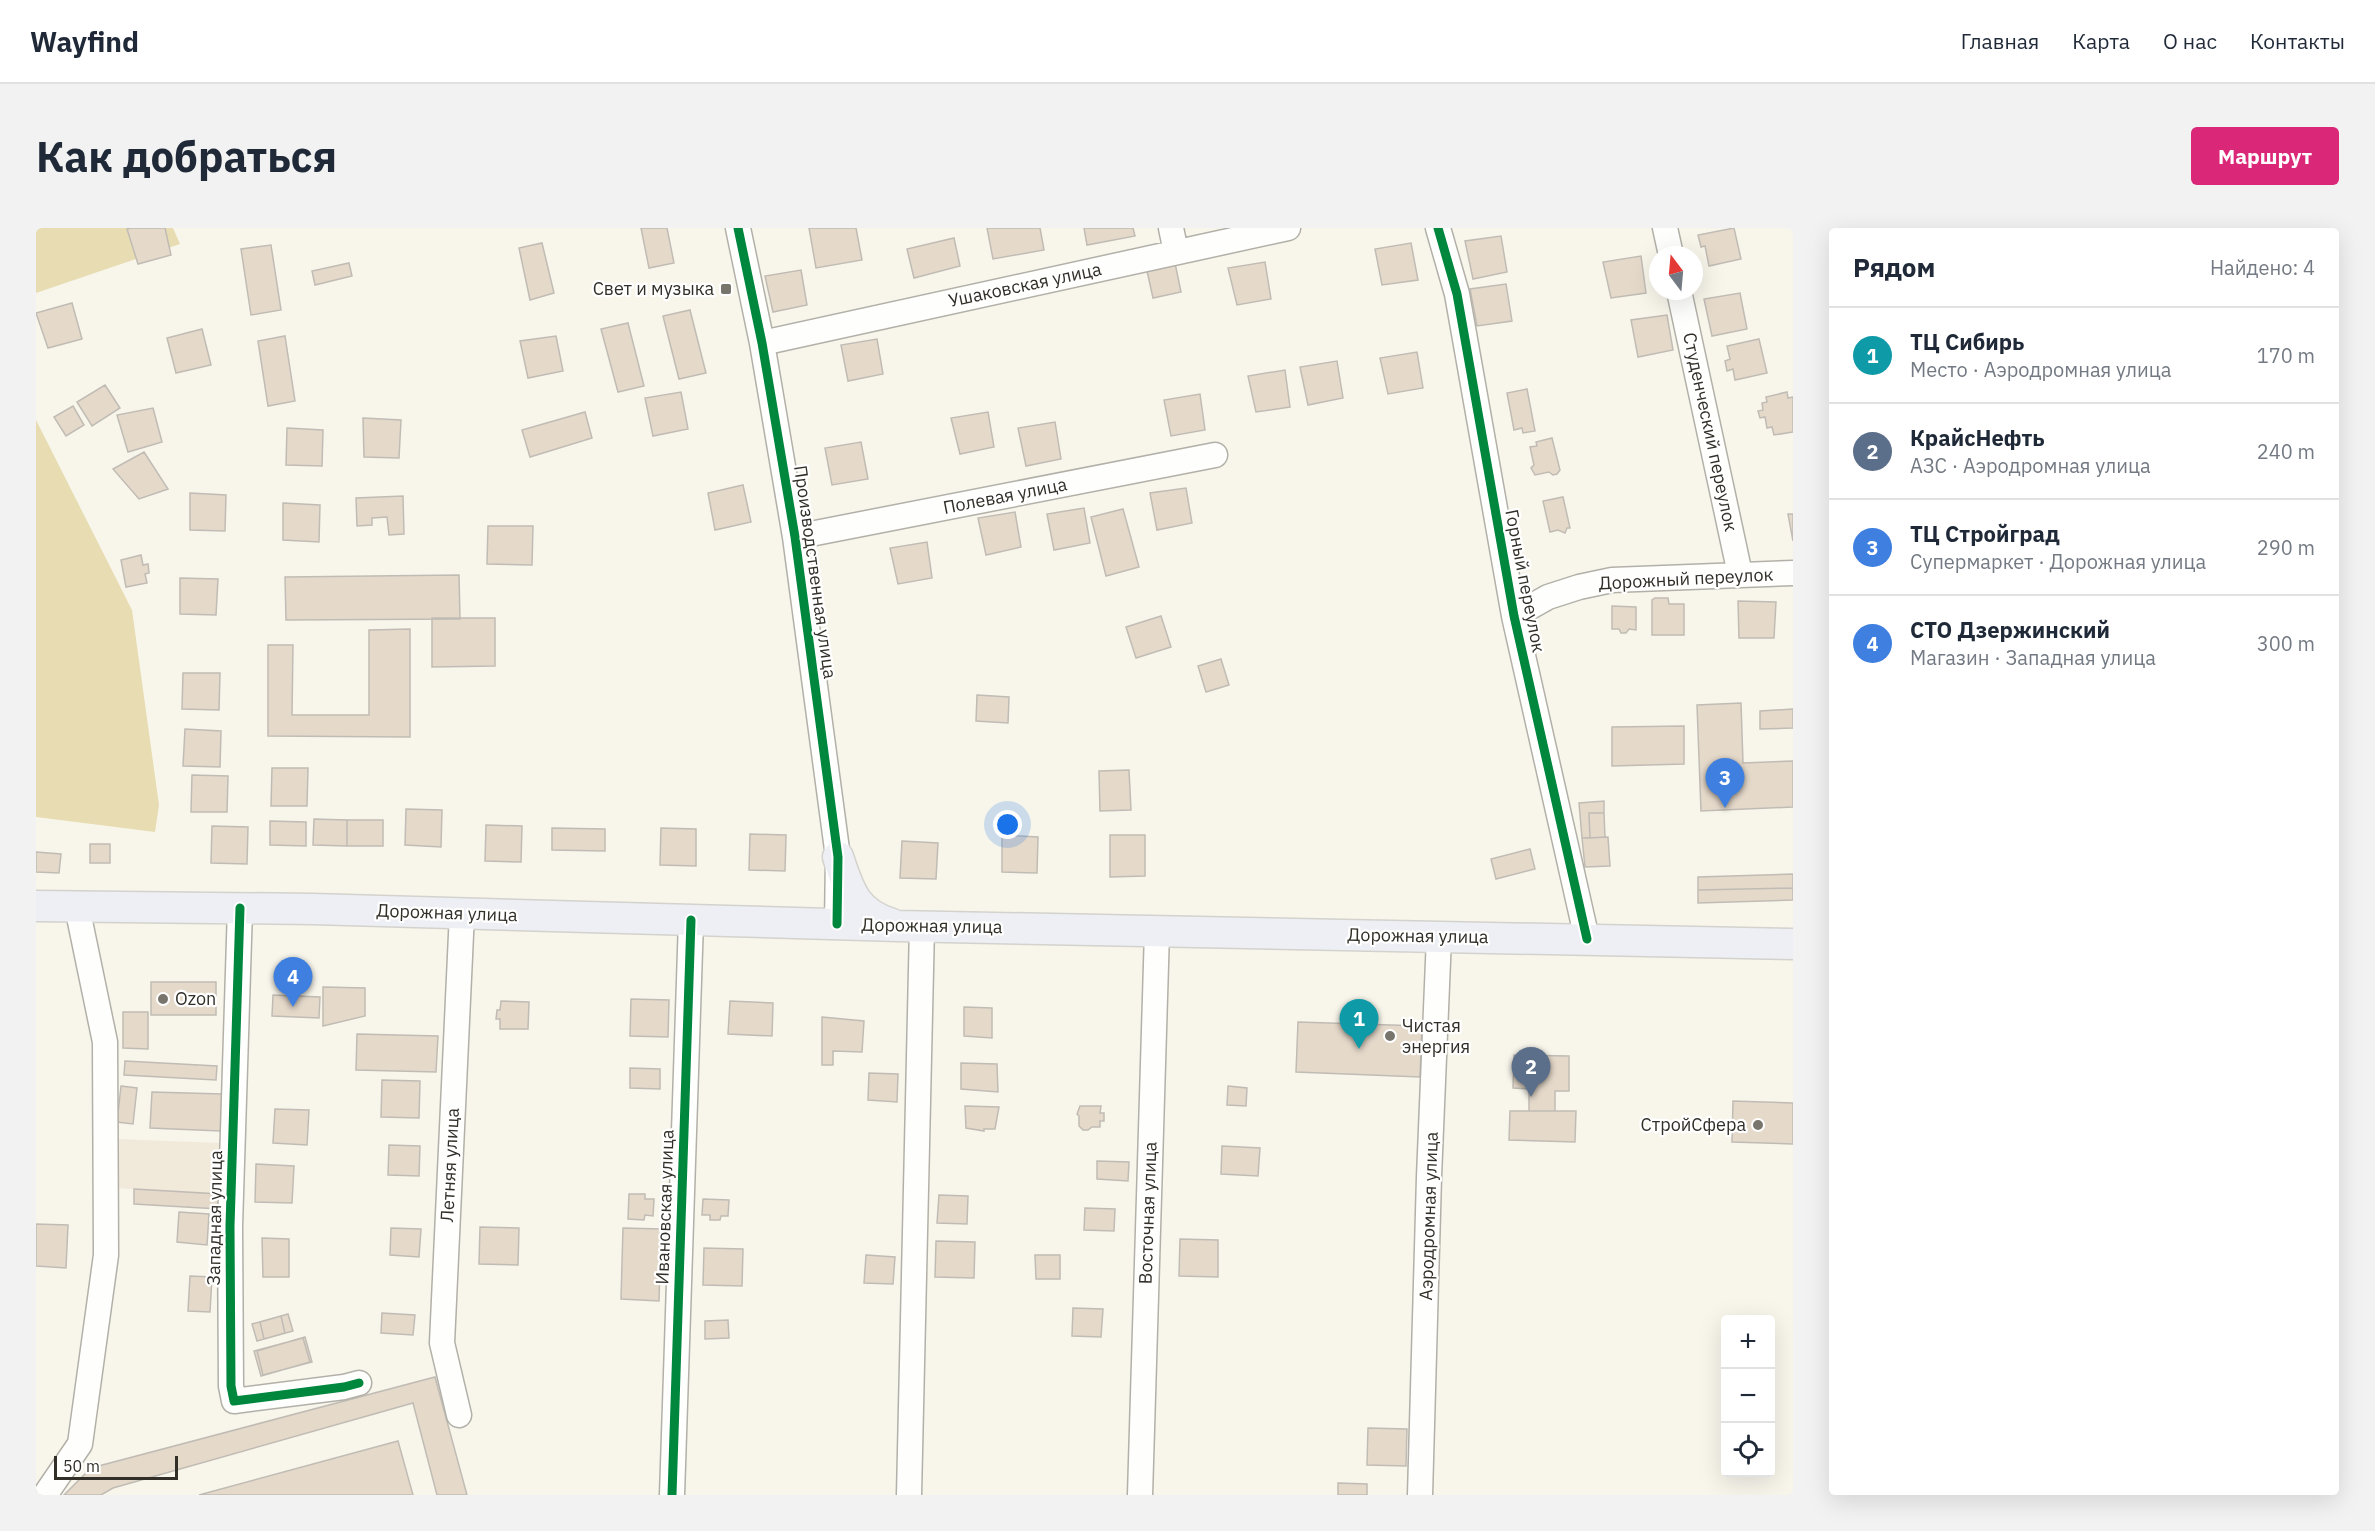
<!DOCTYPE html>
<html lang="ru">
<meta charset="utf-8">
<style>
body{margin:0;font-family:"IBM Plex Sans",sans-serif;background:#f2f2f3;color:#1f2937}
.controls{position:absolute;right:18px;bottom:18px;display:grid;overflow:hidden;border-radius:6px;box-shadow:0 6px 24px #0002}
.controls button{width:54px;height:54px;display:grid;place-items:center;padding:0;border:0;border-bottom:2px solid #e0e1e3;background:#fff;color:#1f2937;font:30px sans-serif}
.compass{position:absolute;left:1613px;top:18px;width:54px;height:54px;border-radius:50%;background:#fff;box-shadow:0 6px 24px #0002;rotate:344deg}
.scale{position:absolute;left:18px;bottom:15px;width:124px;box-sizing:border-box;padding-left:6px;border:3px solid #312f28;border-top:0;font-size:16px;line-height:21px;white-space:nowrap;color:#312f28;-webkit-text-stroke:4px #fff;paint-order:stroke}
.you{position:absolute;left:972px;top:597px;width:21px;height:21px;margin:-15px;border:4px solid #fff;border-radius:50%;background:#1a73e8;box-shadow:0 0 0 9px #1a73e833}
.badge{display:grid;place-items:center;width:39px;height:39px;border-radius:50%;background:#db2777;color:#fff;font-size:20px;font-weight:700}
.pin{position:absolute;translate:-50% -50px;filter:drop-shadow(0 2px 3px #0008)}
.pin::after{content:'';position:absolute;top:32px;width:21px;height:18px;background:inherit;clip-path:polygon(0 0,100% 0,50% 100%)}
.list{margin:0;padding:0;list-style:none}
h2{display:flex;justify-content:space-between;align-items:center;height:78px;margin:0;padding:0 24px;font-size:26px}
h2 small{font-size:20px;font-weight:400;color:#747a83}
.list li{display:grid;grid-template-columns:39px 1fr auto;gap:18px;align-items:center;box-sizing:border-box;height:96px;padding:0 24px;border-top:2px solid #e0e1e3}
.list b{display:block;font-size:22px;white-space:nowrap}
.list p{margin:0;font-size:20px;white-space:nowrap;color:#747a83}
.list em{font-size:20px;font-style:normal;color:#747a83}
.icon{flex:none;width:33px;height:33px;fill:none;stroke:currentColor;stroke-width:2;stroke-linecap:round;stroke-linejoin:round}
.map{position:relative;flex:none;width:1757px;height:1267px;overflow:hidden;border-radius:6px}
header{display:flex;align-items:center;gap:36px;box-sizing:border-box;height:84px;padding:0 30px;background:#fff;border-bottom:2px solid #e0e1e3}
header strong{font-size:28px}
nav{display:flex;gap:33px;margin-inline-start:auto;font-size:21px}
.intro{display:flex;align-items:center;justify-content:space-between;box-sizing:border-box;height:144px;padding:0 36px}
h1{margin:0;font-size:42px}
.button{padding:15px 27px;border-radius:6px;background:#db2777;color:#fff;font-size:21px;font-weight:700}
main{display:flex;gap:36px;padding:0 36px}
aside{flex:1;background:#fff;border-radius:6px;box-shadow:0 6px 24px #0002}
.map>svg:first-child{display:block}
</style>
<header>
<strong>Wayfind</strong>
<nav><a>Главная</a><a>Карта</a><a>О нас</a><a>Контакты</a></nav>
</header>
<div class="intro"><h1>Как добраться</h1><a class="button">Маршрут</a></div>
<main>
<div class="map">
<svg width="1757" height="1267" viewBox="0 0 1757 1267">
<rect width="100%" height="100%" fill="#f8f6eb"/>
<!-- commercial -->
<path fill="#f1e9da" d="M81,911L186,915L184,966L78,960Z"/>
<!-- green -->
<path fill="#e7dcb2" d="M0,0H137L144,16L0,65Z
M0,192L96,382L123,577L119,604L0,589Z"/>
<!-- building -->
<path fill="#e5d9ca" stroke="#c0bcb5" stroke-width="1.5" d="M95,0H129L135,27L102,36L91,1Z
M605,0H631L638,35L613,40Z
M773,0H820L826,32L780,40Z
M951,0H1004L1008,22L957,31Z
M1048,0H1097L1099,8L1051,17Z
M1698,0L1705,31L1673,38L1669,18L1665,19L1662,7Z
M1465,8L1471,44L1437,51L1429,13Z
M918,10L924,38L878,50L871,21Z
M506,15L518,65L494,72L483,20Z
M1375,15L1382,52L1346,57L1339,21Z
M235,17L245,82L215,87L205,21Z
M1605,28L1610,65L1575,70L1567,34Z
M1229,34L1235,71L1201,77L1192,40Z
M313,35L316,48L279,57L276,43Z
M1139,35L1145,64L1117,70L1111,43Z
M765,42L771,77L737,84L729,48Z
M1470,56L1476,93L1441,98L1434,61Z
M1704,65L1711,101L1676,108L1668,71Z
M36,75L46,111L12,120L0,85Z
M654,82L670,145L643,151L627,88Z
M1631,87L1637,122L1602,129L1595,92Z
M592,95L608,158L582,164L565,101Z
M166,101L175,137L140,145L131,110Z
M249,108L259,173L232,178L222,113Z
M520,108L527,143L492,150L484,113Z
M841,111L847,146L812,153L805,117Z
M1723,111L1731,145L1699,152L1697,141L1691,143L1689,133L1694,131L1691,118Z
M1381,124L1387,160L1352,166L1344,130Z
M1301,133L1307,170L1272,177L1264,139Z
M1249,142L1254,179L1220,184L1212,148Z
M69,157L84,180L56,198L41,174Z
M1491,161L1499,203L1487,205L1486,200L1478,202L1471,165Z
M645,164L652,201L617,208L609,170Z
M1751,164L1752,170L1757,169V204L1738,207L1736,199L1731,200L1729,189L1724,190L1722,183L1727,182L1726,175L1731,174L1730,169Z
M1164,166L1169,202L1135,208L1128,172Z
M37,178L48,197L30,208L18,189Z
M117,180L126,214L92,224L81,187Z
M549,184L556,210L494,229L486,202Z
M952,184L958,219L924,226L915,190Z
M327,190L365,192L363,230L328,229Z
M1019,194L1025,231L990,238L982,200Z
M251,200L287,202L286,238L250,237Z
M1516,210L1524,242L1521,246L1517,247L1513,244L1499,247L1495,240L1498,237L1494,219L1501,218L1500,214Z
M825,214L832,251L796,257L789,220Z
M108,224L132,261L103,271L77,241Z
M707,257L715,294L679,302L672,265Z
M1150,260L1156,295L1121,302L1114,265Z
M154,265L190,267L189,303L154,302Z
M367,268L368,306L353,307L351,289L336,290V297L321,298L320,270Z
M1527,269L1534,300H1531L1529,305L1522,302L1514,304L1507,273Z
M247,275L284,277L283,314L247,312Z
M1048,280L1054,315L1018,322L1011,286Z
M1087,281L1103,339L1070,348L1055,289Z
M979,284L985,319L950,327L942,290Z
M1752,286H1757V313Z
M452,298H497L496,337L451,336Z
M891,314L896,350L862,356L854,320Z
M105,327L107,337L112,336L113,345L109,346L111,355L90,359L85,332Z
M423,347L424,391L250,392L249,349Z
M144,350L182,351L180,387L144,386Z
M1619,370H1632L1633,376H1648V407H1616V372Z
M1702,373L1740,374L1738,410H1703Z
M1576,378L1600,379V402L1593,401L1590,405H1585L1583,401H1576Z
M1125,388L1135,419L1100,430L1090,399Z
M396,390H459V438L396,439Z
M374,401V509L232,508V417H257L256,487H333V402Z
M1185,431L1193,457L1170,464L1162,438Z
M147,445H184L183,482L146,481Z
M941,467L973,469L972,495L940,493Z
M1705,475L1707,535L1757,533V579L1665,583L1661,477Z
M1757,481V500L1724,501V483Z
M1648,498V536L1576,538V499Z
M149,501L185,503L184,539L147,538Z
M236,540H272L271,578H235Z
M1093,542L1095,582L1064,583L1063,543Z
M156,547L192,548L191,584H155Z
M1568,573V585H1553L1554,610H1546L1543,575Z
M370,581L406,582L405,619L369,617Z
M1553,585H1568L1569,609L1554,610Z
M278,591L311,592V618L277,617Z
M311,592H347V618H311Z
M234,593L270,594V618L234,617Z
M450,597L486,598L485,634L449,633Z
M176,598L212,599L211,636L175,635Z
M516,600L569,601V623L516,622Z
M625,600L660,601V638L624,637Z
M714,606L750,607L749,643L713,642Z
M966,607L1002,609L1001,645L966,644Z
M1074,607H1109V648L1074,649Z
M1572,609L1574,638L1549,639L1546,610Z
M866,613L902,615L900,651L864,650Z
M54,616H74V635H54Z
M1494,621L1499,641L1460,651L1455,631Z
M0,624L25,626L23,645L0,644Z
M1757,646V660L1662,662V649Z
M1757,660V672L1662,675V662Z
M115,754H180V787H115Z
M287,759L329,760V788L287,798Z
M237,767L284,769L283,790L236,788Z
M595,771L633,772L632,809L594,808Z
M465,773L493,774L492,801H464V791H460L461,782H464Z
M694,773L737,775L736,808L692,806Z
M928,779L956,780V810L928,808Z
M87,784H112V821L87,820Z
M786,789L828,793L826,824L797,823V837H786Z
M1262,794L1386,798L1384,849L1260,844Z
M321,806L402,808L400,844L320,842Z
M1478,827L1533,828V863H1519V883H1493V861L1477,860Z
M89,833L181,838L180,852L88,847Z
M925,835L961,836L962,864L925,861Z
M594,840L624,841V861L594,860Z
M833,845L862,846L861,874L832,872Z
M346,852L384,853L383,890L345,889Z
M85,858L101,860L97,896L81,894Z
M1192,858L1211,860L1210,878L1191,877Z
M116,864L186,866L185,903L114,900Z
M1697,873L1757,875V916L1696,914Z
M929,878L963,879L959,901H948V903L930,900Z
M1044,878H1065L1064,885H1068V893H1064V899H1056L1052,902H1047L1043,898V888L1041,886Z
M239,881L273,882L271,917L237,915Z
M1474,883H1540L1539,914L1473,912Z
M353,917L384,918L383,948L352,947Z
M1186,918L1224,920L1222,948L1185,946Z
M1061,933L1093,934L1092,953L1061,951Z
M220,936L258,938L256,975L219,974Z
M98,961L184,966L183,981L98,976Z
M593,966H609V971H618L617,988L609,987L608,992L592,991Z
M903,967L932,968L931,996L901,995Z
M667,971L693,972L692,988H685L684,992H674V987H666Z
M1049,980L1079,981L1078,1003L1048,1002Z
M143,984L173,986L171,1017L141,1014Z
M0,996L32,997L30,1040L0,1038Z
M444,999L483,1000L482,1037L443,1036Z
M355,1000L385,1001L383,1029L354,1027Z
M587,1000L625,1001L623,1073L585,1071Z
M226,1010L253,1011V1049H227Z
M1144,1011L1182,1012V1049L1143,1048Z
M900,1013L939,1014L938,1050L899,1049Z
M668,1020L707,1021L706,1058L667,1057Z
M830,1027L859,1029L857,1056L828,1055Z
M999,1027H1024V1051H1000Z
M154,1048L176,1049L174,1084L152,1083Z
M1037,1080L1067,1081L1065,1109L1036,1108Z
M346,1085L379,1087L377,1107L345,1105Z
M252,1086L257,1103L228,1111L224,1094Z
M245,1088L249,1105L221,1113L216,1096Z
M692,1092L693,1110L669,1111V1093Z
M269,1109L276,1134L227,1147L221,1123Z
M267,1110L274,1134L225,1148L218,1123Z
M399,1149L431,1267H401L377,1175L77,1260L65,1267H28L55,1240Z
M1332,1200L1371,1201L1370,1238L1331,1237Z
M362,1213L377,1267H163Z
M1302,1255L1331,1256V1267H1302Z"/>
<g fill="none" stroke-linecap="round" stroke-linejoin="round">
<defs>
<path id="minor" d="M702,0L726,115L759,309L802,629L801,696
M1135,0L1140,24
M1402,0L1421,66L1478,388L1551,711
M1629,0L1635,27
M1643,63L1704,346
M726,115L1252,0
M759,309L1179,227
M1478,388L1512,369L1543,359L1576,352L1757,345
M204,680L194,998L195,1158L198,1173L308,1159L323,1155
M423,1187L406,1115L426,685
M9,1267L44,1216L70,1027L69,814L41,679
M636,1267L655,692
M873,1267L886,698
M1104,1267L1121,703
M1384,1267L1393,949L1403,709"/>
<path id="major" d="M802,629C813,662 819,685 856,696
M0,678L277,681L862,698L1757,716"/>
</defs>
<!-- minor casing -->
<use href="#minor" stroke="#b2b0a8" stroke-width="27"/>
<!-- major casing -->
<use href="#major" stroke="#d3d2cd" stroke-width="33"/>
<!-- minor -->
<use href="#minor" stroke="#fefefc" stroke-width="24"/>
<!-- major -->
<use href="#major" stroke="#eeeff4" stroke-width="30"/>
<defs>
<path id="cycleway" d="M702,0L726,115L759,309L802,629L801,696
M1402,0L1421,66L1478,388L1551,711
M204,680L194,998L195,1158L198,1173L308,1159L323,1155
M636,1267L655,692"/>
</defs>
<!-- cycleway casing -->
<use href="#cycleway" stroke="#fff" stroke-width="13"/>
<!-- cycleway -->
<use href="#cycleway" stroke="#00873e" stroke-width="9"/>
</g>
<!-- markers -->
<g fill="#77756c" stroke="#fff" stroke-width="2">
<rect x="684" y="55" width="12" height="12" rx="3"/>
<circle cx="127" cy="771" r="6"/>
<circle cx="1354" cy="808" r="6"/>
<circle cx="1722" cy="897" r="6"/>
</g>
<g text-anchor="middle" stroke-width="4.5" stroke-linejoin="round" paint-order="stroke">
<!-- street labels -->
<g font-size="18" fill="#312f28" stroke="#fff">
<text transform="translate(989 57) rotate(-12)" y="6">Ушаковская улица</text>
<text transform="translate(1674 204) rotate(78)" y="6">Студенческий переулок</text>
<text transform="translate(969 268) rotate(-11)" y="6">Полевая улица</text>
<text transform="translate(779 344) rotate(82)" y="6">Производственная улица</text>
<text transform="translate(1650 351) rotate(-3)" y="6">Дорожный переулок</text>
<text transform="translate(1489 353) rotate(79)" y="6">Горный переулок</text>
<text transform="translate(411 685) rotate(2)" y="6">Дорожная улица</text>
<text transform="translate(896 698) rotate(1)" y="6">Дорожная улица</text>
<text transform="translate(1382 708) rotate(1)" y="6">Дорожная улица</text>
<text transform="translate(414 937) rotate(-87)" y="6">Летняя улица</text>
<text transform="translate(629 979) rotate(-88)" y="6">Ивановская улица</text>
<text transform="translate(1112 985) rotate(-88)" y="6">Восточная улица</text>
<text transform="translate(1393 988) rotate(-88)" y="6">Аэродромная улица</text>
<text transform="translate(179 990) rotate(-89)" y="6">Западная улица</text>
</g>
<!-- poi labels -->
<g font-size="18" fill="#312f28" stroke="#fff" text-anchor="end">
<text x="678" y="67">Свет и музыка</text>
<text x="139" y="777" text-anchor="start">Ozon</text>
<text x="1366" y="804" text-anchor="start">Чистая<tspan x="1366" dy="21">энергия</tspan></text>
<text x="1710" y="903">СтройСфера</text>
</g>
</g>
</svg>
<div class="controls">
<button>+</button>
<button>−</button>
<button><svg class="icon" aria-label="locate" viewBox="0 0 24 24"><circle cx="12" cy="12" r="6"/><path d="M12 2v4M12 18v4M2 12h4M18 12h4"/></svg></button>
</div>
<svg class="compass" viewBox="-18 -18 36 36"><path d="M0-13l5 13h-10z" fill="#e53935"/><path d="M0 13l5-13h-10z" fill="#747a83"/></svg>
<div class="scale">50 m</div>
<div class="you"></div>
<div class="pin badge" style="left:1323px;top:821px;background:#0f9aa8">1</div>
<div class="pin badge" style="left:1495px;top:869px;background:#5c6f8a">2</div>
<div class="pin badge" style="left:1689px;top:580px;background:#3f7fe0">3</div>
<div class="pin badge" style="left:257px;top:779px;background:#3f7fe0">4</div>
</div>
<aside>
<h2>Рядом<small>Найдено: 4</small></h2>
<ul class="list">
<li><span class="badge" style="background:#0f9aa8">1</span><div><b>ТЦ Сибирь</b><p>Место · Аэродромная улица</p></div><em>170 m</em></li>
<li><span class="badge" style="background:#5c6f8a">2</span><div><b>КрайсНефть</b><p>АЗС · Аэродромная улица</p></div><em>240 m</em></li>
<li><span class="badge" style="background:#3f7fe0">3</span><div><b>ТЦ Стройград</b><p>Супермаркет · Дорожная улица</p></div><em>290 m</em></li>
<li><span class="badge" style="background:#3f7fe0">4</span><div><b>СТО Дзержинский</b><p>Магазин · Западная улица</p></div><em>300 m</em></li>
</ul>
</aside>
</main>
